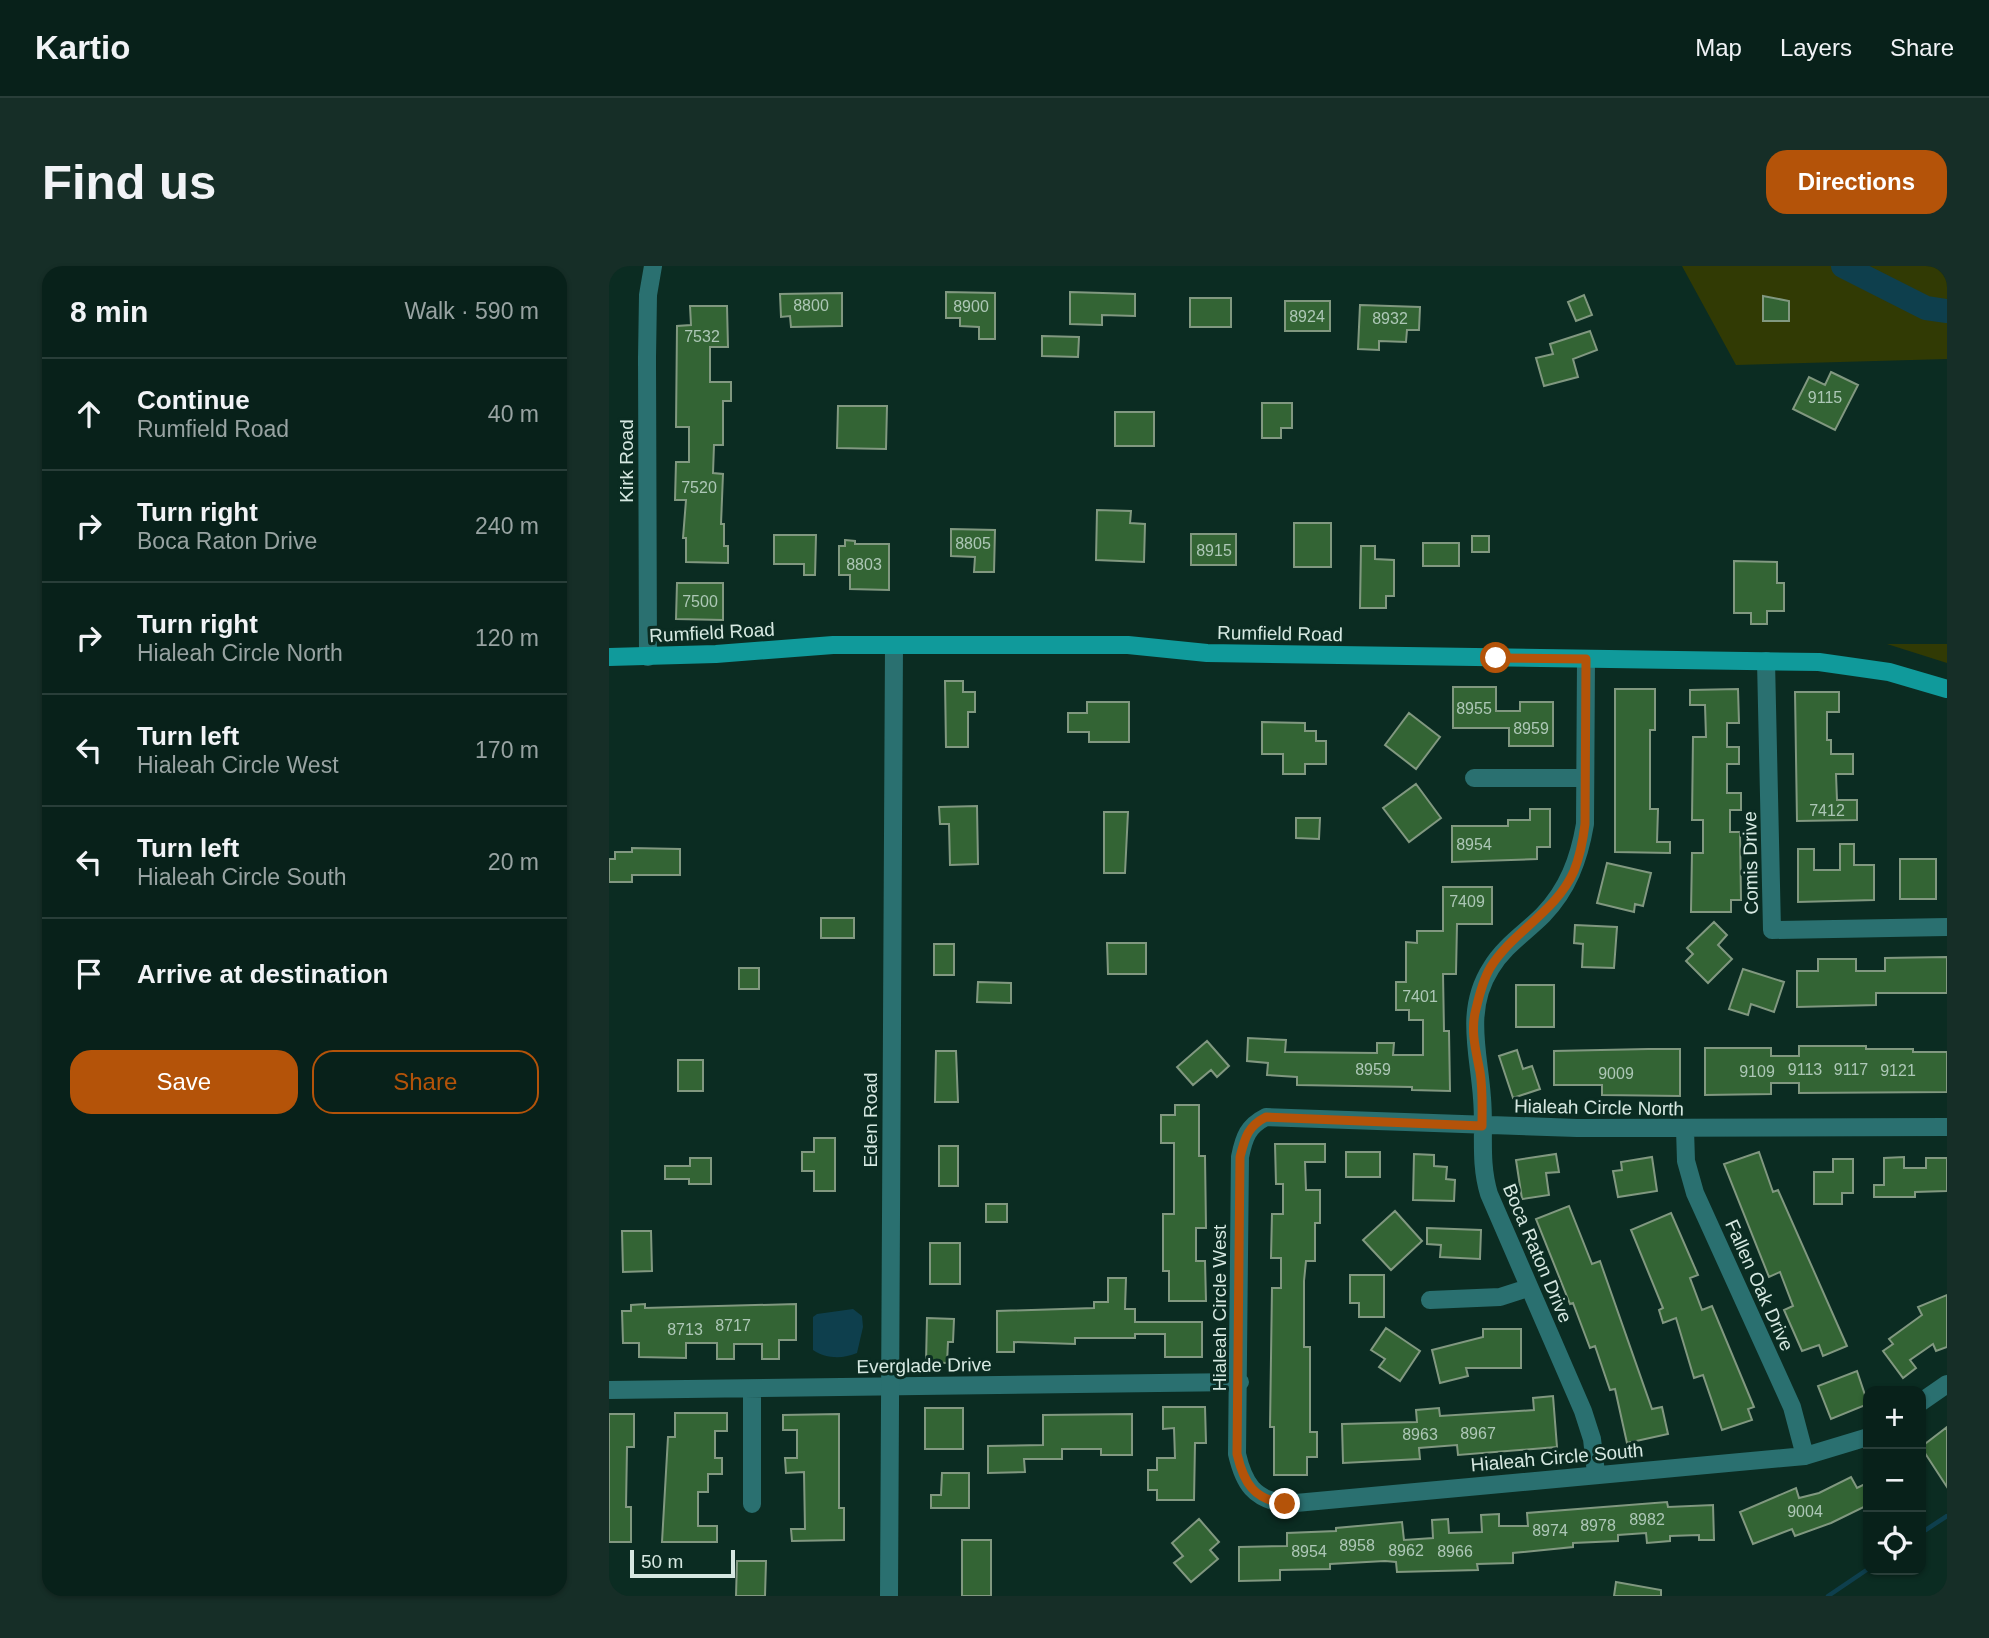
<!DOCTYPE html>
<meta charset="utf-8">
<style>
body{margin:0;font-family:Helvetica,sans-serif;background:#162e27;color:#f1f3f6}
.controls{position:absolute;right:21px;bottom:21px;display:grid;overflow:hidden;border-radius:14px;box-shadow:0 2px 5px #0004}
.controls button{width:63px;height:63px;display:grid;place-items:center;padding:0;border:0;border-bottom:2px solid #293e39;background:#08211a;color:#f1f3f6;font:35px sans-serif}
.scale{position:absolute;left:21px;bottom:18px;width:105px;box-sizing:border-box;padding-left:7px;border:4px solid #d6e8e1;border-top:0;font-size:19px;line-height:24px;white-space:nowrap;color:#d6e8e1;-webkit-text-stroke:5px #0b2c22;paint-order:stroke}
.stop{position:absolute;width:21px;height:21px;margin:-16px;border:5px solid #b45309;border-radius:50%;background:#fff}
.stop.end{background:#b45309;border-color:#fff;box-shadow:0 2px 7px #0008}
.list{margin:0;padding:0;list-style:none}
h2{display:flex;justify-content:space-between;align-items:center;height:91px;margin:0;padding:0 28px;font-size:30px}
h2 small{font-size:23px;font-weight:400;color:#98a3a2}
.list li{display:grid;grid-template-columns:46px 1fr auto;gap:21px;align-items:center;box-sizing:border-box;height:112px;padding:0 28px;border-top:2px solid #293e39}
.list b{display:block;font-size:26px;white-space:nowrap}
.list p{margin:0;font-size:23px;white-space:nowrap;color:#98a3a2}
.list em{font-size:23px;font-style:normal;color:#98a3a2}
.actions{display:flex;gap:14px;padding:21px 28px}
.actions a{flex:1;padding:16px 0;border:2px solid #b45309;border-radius:21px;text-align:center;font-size:24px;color:#b45309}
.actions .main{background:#b45309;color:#fff}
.icon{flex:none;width:38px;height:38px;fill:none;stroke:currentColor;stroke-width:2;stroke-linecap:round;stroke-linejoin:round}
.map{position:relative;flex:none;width:1338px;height:1330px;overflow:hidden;border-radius:21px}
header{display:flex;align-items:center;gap:42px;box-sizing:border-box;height:98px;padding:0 35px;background:#08211a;border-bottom:2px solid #293e39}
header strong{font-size:33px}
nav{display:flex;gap:38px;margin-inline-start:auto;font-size:24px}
.intro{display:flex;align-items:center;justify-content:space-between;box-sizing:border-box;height:168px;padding:0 42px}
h1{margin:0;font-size:49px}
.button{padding:18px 32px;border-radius:21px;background:#b45309;color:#fff;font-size:24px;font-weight:700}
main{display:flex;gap:42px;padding:0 42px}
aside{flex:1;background:#08211a;border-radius:21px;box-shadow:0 2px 5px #0004}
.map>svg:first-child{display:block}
</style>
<header>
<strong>Kartio</strong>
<nav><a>Map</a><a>Layers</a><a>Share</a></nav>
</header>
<div class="intro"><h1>Find us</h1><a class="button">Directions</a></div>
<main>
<aside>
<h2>8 min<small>Walk · 590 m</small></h2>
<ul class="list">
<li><svg class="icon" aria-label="ahead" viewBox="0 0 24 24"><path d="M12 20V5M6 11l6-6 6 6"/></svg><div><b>Continue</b><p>Rumfield Road</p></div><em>40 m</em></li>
<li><svg class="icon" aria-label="right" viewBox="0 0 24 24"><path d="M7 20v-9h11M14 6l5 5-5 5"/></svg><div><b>Turn right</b><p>Boca Raton Drive</p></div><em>240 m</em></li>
<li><svg class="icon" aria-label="right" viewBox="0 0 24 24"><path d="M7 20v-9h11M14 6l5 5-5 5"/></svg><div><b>Turn right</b><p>Hialeah Circle North</p></div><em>120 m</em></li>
<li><svg class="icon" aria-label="left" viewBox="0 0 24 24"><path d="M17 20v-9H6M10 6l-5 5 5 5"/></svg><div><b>Turn left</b><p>Hialeah Circle West</p></div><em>170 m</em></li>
<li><svg class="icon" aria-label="left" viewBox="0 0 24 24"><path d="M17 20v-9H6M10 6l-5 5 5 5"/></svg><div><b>Turn left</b><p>Hialeah Circle South</p></div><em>20 m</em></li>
<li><svg class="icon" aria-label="arrive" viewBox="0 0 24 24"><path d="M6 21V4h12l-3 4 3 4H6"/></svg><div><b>Arrive at destination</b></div></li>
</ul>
<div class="actions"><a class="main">Save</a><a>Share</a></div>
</aside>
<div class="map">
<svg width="1338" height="1330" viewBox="0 0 1338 1330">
<rect width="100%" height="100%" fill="#0b2c22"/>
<!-- green -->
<path fill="#313a04" d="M1073,0H1338V93L1127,99Z
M1278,378H1338V397Z"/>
<!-- water -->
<path fill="#0e3f4d" d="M244,1043L253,1050L254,1061L248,1087C234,1093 217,1093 204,1084V1051L208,1048Z"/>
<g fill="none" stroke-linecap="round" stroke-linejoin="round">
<!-- stream -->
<path stroke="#0e3f4d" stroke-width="4.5" d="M1312,1267L1338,1250
M1219,1330L1259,1303"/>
<!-- river -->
<path stroke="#0e3f4d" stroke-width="24" d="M1234,0L1317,42L1338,45"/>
</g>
<!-- building -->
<path fill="#336434" stroke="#819880" stroke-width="2" d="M337,26L386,27V73H370V61L351,60V52H337Z
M461,26L526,28V50L493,49V59L461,58Z
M233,27V60L182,61L181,50L172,51L171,28Z
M975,29L983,49L967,55L959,36Z
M1154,30L1180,35V55H1154Z
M581,32H622V61H581Z
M676,35H721V65H676Z
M751,39L811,41L810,64H798L797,76L770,75V84L749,83Z
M81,40H118L119,81H101V116H122V135H114V179H105L104,207L114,208L112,258H115V280H119V297L77,296V272H74L77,234H66L67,196H80V161H67L68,60L82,59Z
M981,65L988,84L964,93L969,111L935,120L927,92L944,88L941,78Z
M433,70L470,71L469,91L433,90Z
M1222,106L1249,119L1226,164L1184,143L1200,111L1216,119Z
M653,137H683V162H672V172H653Z
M229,140H278L277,183L228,182Z
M506,146H545V180H506Z
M488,244L522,245L521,257L536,258L535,296L487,294Z
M685,257H722V301H685Z
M342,263L386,264L385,306H365L366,291L342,290Z
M582,268H627V299H582Z
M165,269H207L206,309H195V298H165Z
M863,270H880V286H863Z
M236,274L246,275V278H280V324L241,323V309H230V280H236Z
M814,277H850V300H814Z
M752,280H766V293L785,294V330H777V342H751Z
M1125,295L1168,296V317H1175V345H1158V358H1142V347H1125Z
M68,317H114V354L67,353Z
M336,415H354V426H366V446H359V481H337Z
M844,421H887V445H911V436H944V480H900V462H844Z
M1006,423H1046V464H1041V543H1049L1048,576H1061V587L1006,586Z
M1129,423L1130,457H1118V481H1130V498H1118V527H1132V544H1121V566H1131L1132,634H1122V646H1082L1083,587H1094V554H1083L1084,471H1097L1096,439H1081V424Z
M1186,426H1230V446H1218V474H1222V488H1244V508H1227L1228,534H1248V554L1188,555Z
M478,436H520V476H480V466H459V447H478Z
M800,447L831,471L807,503L776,479Z
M653,456L696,457V465H707V475H717V498H696V508H674V488H653Z
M807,518L832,552L800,576L774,542Z
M368,540L369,598L341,599L340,558H331L330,541Z
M921,543H941V581H928V593L843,596V560H899V554H921Z
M495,546H519L516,607H495Z
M687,552H711L710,573L687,572Z
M1231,578H1245V599H1265V634L1189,636V583H1205V604H1231Z
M23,582L71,583V609H23V616H0V593H6V586H23Z
M1291,593H1327V633H1291Z
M998,597L1042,607L1034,640L1026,638L1025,646L988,637Z
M834,621H883V658H848L847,708H834L835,765H840L841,825L803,824V821L688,819V811L658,809L659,797L638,795L639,772L677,774L676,786L768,787V777H785L784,789H814V754H800V744H787V716H797V676L808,677V665H834Z
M212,652H245V672H212Z
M1105,656L1118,669L1109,679L1123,693L1099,717L1077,695L1084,688L1078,682Z
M966,659L1008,661L1005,702L973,701L974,678L965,677Z
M498,677H537V708H499Z
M325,678H345V709H325Z
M1338,691V727H1267V739L1188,741V705H1209V693H1247V705H1276V692Z
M130,702H150V723H130Z
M1134,703L1175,716L1165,746L1142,738L1139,749L1120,743Z
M369,716L402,717V737L368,736Z
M907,719H945V761H907Z
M598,775L620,800L608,811L602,804L584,819L568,801Z
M1190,780H1257V783H1304V786H1338V826L1190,827V817H1162V828L1096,829V782H1162V790H1190Z
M1039,783H1071V830L993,829V819H945V785Z
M908,784L914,803L923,800L931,823L904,832L890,790Z
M327,785H347L349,836H326Z
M69,794H94V825H69Z
M566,839H590V890H596L597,962H587V995H596L597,1035H560V1005H554V948H565V877H552V849H566Z
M205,872H226V925H205V905H193V886H205Z
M666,878H716V896H696L697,924H711V957H706V995H697L695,1015V1081H701V1166H708V1191H698V1209H665V1161H661L663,1022H672V992H662L663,948H674V918H667Z
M330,880H349V920H330Z
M737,886H771V911H737Z
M1150,886L1164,926L1169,924L1238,1080L1214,1090L1210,1079L1193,1085L1175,1044L1184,1040L1171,1006L1160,1011L1115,898Z
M805,888L825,889V900L838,901L837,913L846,914L845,935L804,934Z
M947,888L950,906L937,907L940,929L913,933L907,894Z
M1043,891L1048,925L1009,931L1004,905L1013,904L1012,896Z
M1295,891V902H1317V892H1338V925L1306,926V931H1265V919H1275V892Z
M81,892H102V918H80V913H56V900H81Z
M1224,893H1244V927H1233V938H1205V906H1224Z
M377,938H398V956H377Z
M960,940L983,998L991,995L1043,1143L1053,1141L1059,1168L1018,1177L1006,1123L1001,1124L986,1080L981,1082L964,1037L961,1038L927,953Z
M786,945L813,975L782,1004L754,974Z
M1062,947L1089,1009L1081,1012L1093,1044L1103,1040L1145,1141L1139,1143L1143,1154L1113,1164L1094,1109L1085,1112L1067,1052L1054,1057L1050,1044L1054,1042L1022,964Z
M818,962L872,964L871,993L831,991L832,979L818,978Z
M13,965H42L43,1005L14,1006Z
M321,977H351V1018H321Z
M741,1009H775V1051H750V1037H741Z
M499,1012H517L516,1043H526V1056H593V1091H556V1068H526V1072H466V1078L405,1076V1086H388V1045L485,1042V1036H499Z
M1338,1029V1081L1327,1085L1324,1078L1301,1094L1307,1102L1294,1112L1274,1085L1284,1078L1280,1073L1313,1049L1309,1041Z
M36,1038V1042L187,1038V1074H170V1093H153V1078H125V1093H108V1077H77V1092L30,1091V1077H14L13,1045H22V1039Z
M318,1052L345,1053L344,1076H339L338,1097L317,1096Z
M777,1062L811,1085L791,1115L770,1101L776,1093L762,1084Z
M874,1063H912V1102H857L859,1110L831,1117L823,1084L874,1071Z
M1248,1105L1259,1138L1222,1153L1209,1120Z
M944,1130L948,1181L849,1189L848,1179L810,1182L811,1193L734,1197L733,1158L808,1156L807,1144L830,1142L831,1150L925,1144L924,1132Z
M554,1141H596L597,1177H586L585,1234H548V1224H539V1204H548V1192H566L565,1162L554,1163Z
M316,1142H354V1183H316Z
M66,1147H118V1165H106V1192H113V1208H99V1226H89V1260H108V1276H53L59,1171H66Z
M0,1148H25V1181H18L17,1241H22V1276H0Z
M230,1148V1242H235V1274L183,1275L182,1263H196L195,1206L177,1207L176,1192H188V1164H174V1149Z
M523,1148V1189H492V1183H453V1193H415L416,1206L379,1207V1180L434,1179V1149Z
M1338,1161V1221L1312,1181Z
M333,1207H360V1242H322V1229H332Z
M1242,1211L1248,1222L1256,1218L1259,1239L1222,1257L1186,1270L1183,1263L1144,1278L1131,1246L1187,1222L1190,1232L1210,1227Z
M1058,1236L1059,1241L1104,1239L1105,1274H1090V1269L1061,1270V1275L1038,1277L1037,1267L1009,1269V1275L964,1277V1281L904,1287V1297L868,1298L869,1304L788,1306L787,1296L776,1295L721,1298V1303L671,1304V1314L630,1315V1281L678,1280V1267L727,1265V1262L793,1256L795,1274L824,1272L823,1254L839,1253L840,1267L873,1266L872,1249L890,1248V1260H919L918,1247Z
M590,1253L610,1276L601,1284L609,1293L582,1316L565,1297L574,1290L563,1277Z
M353,1274H382V1330H353Z
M128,1295H157L156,1330H127Z
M1007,1316L1052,1324V1330H1005Z"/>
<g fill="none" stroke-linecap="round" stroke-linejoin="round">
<!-- minor -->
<path stroke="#2a7070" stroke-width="18" d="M39,391L38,92L39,29L44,0
M977,393L976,558C970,593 959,623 934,649C916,667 895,680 882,702C855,744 870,787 873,832C876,866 870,895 880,928L974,1145L983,1173L987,1207
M1157,395L1163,664L1338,661
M865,512H976
M1076,863L1077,895L1086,927L1183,1141L1196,1190
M821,1034L891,1031L919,1022
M143,1123V1238
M0,1124L631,1116
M1312,1136L1338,1118
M1259,1171L1196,1190L676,1238C645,1233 635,1218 628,1188L631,891C635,871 639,860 657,851L968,862L1338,861"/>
<!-- tertiary -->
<path stroke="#2a7070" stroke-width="18" d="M280,1330L285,379"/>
<!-- secondary -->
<path stroke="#109a9b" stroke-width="18" d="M0,391L107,388L224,379H519L598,387L1210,396L1280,406L1338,423"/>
</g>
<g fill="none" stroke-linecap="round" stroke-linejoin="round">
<!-- route -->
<path stroke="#b45309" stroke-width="9" d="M676,1238C645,1233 635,1218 628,1188L631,891C636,871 639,860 657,851L873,860C873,842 874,824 871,806C867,785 861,764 867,743C870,730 874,714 881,702C904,665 947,646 965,605C971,590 974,574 976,558L977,393L887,392"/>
</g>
<g text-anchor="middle" stroke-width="6" stroke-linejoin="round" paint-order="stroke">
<!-- number labels -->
<g font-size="16" fill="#adc7b6">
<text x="202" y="45">8800</text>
<text x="362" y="46">8900</text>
<text x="698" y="56">8924</text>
<text x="781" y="58">8932</text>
<text x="93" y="76">7532</text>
<text x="1216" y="137">9115</text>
<text x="90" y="227">7520</text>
<text x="364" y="283">8805</text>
<text x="605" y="290">8915</text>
<text x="255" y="304">8803</text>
<text x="91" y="341">7500</text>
<text x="865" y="448">8955</text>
<text x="922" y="468">8959</text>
<text x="1218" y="550">7412</text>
<text x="865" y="584">8954</text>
<text x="858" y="641">7409</text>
<text x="811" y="736">7401</text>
<text x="764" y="809">8959</text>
<text x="1196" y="809">9113</text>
<text x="1242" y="809">9117</text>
<text x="1289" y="810">9121</text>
<text x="1148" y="811">9109</text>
<text x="1007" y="813">9009</text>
<text x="124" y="1065">8717</text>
<text x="76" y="1069">8713</text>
<text x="869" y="1173">8967</text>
<text x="811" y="1174">8963</text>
<text x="1196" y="1251">9004</text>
<text x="1038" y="1259">8982</text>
<text x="989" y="1265">8978</text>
<text x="941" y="1270">8974</text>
<text x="748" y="1285">8958</text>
<text x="797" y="1290">8962</text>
<text x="700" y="1291">8954</text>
<text x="846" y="1291">8966</text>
</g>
<!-- street labels -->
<g font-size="19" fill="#d6e8e1" stroke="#0b2c22">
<text transform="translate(17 195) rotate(-90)" y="7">Kirk Road</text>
<text transform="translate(103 366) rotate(-3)" y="7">Rumfield Road</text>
<text transform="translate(671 367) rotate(1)" y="7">Rumfield Road</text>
<text transform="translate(1141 597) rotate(-91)" y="7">Comis Drive</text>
<text transform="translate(990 841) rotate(1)" y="7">Hialeah Circle North</text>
<text transform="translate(261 854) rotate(-90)" y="7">Eden Road</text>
<text transform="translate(929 987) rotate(67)" y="7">Boca Raton Drive</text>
<text transform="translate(1151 1019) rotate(66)" y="7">Fallen Oak Drive</text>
<text transform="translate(610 1042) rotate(-90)" y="7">Hialeah Circle West</text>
<text transform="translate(315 1099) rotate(-1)" y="7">Everglade Drive</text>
<text transform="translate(948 1191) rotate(-5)" y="7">Hialeah Circle South</text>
</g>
</g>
</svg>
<div class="controls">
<button>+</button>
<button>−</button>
<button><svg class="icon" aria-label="locate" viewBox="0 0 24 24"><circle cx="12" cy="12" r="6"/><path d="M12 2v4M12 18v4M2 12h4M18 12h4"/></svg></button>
</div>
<div class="scale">50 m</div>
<div class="stop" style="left:887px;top:392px"></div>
<div class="stop end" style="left:676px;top:1238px"></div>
</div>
</main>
